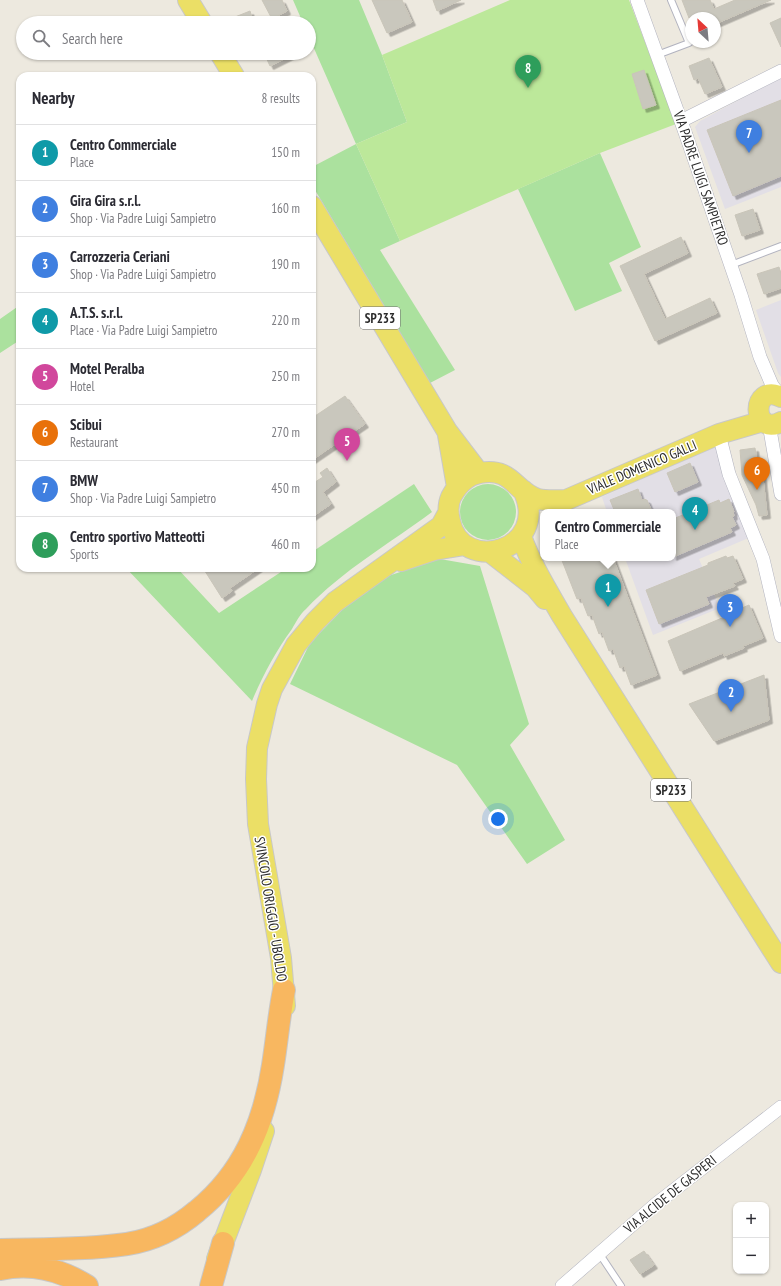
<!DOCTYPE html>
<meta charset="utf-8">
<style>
body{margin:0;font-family:"PT Sans Narrow",sans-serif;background:#f7f7f7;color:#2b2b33}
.controls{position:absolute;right:12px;bottom:12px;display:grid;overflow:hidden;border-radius:8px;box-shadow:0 1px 3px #0004}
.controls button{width:36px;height:36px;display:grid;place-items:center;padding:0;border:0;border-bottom:1px solid #e1e1e2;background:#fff;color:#2b2b33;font:20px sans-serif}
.compass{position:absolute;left:685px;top:12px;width:36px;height:36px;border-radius:50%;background:#fff;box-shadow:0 1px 3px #0004;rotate:334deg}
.you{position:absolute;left:498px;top:819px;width:14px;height:14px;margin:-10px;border:3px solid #fff;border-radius:50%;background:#1a73e8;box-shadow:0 0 0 6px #1a73e833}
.badge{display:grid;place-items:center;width:26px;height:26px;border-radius:50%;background:#7c3aed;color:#fff;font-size:13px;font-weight:700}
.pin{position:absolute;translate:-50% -33px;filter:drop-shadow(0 1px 2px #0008)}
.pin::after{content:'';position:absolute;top:21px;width:14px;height:12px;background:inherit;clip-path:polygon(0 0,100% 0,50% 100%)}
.popup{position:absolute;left:540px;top:509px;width:136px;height:52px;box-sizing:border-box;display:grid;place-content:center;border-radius:8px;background:#fff;filter:drop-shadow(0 1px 3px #0005);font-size:13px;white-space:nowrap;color:#7c7c81}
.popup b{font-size:15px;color:#2b2b33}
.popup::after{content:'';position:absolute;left:50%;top:100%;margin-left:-8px;border:8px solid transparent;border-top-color:#fff}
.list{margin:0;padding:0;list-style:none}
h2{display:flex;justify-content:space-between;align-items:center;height:52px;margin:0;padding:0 16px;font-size:17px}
h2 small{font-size:13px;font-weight:400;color:#7c7c81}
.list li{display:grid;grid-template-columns:26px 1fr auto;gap:12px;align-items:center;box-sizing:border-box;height:56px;padding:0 16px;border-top:1px solid #e1e1e2}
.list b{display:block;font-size:15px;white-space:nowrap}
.list p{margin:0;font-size:13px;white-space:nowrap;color:#7c7c81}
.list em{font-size:13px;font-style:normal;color:#7c7c81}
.icon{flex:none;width:22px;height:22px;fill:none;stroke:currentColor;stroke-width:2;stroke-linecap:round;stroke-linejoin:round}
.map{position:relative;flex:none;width:781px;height:1286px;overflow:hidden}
.search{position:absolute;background:#fff;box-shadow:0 1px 3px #0004;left:16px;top:16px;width:300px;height:44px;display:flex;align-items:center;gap:10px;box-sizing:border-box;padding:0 14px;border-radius:22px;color:#7c7c81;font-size:15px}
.panel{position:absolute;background:#fff;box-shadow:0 1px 3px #0004;left:16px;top:72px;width:300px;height:500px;border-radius:12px}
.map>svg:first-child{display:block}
</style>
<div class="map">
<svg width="781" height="1286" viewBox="0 0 781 1286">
<defs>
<filter id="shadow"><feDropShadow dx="3.5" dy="3.5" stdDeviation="0" flood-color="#0004"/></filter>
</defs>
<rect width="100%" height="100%" fill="#ede9df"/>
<!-- industrial -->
<path fill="#e2dfe6" d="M781,77V187L725,209L695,127L700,121Z
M781,300V377L778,373L756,310Z
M714,447L721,453L751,537L699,559L720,608L653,635L625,558H673V512H607L602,497Z"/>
<!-- green -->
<path fill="#abe19e" d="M293,0H359L382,55L407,122L356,144L400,241L380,250L455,370L430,383L312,185V167L356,144L309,37V23H303Z
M600,153L641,247L609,263L622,291L575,311L518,189Z
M20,305V340L0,353V319Z
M460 512a28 28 0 1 1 56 0a28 28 0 1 1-56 0Z
M414,484L432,512C389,544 343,570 306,609C300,614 296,622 292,629C276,651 263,675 252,701L126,568H177L219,613L287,568H312V552Z
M440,559L480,566L529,724L510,745L565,840L527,864L457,765L290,684L310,643L349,603L388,576Z"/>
<!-- pitch -->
<path fill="#bce89a" d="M510,0H629L676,124L600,153L400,241L356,144L407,122L382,55Z"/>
<!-- building -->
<path fill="#c9c7bd" stroke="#c9c5b9" filter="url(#shadow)" d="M262,0H282L287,11L272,19Z
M372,0H402L412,22L387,33Z
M433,0H461L437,11Z
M682,0H710L714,9L735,0H771L715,24V18H689Z
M250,11L254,23H220Z
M781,18V47L770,23Z
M264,53H296L270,66Z
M709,58L722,87L705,94L698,78L694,80L689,66Z
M644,70L656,105L643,109L632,74Z
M781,100V176L733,196L707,130Z
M753,209L760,230L742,236L735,215Z
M681,237L688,253L644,274L665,319L710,298L717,313L655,341L620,266Z
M779,267L781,274V288L764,294L757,274Z
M345,396L365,424L312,460V418Z
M755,448L757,461L761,460L767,515L759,516L756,505L742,475L740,450Z
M690,463L698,482L675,492L667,473Z
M327,468L336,482L323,492L331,504L312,517V484L323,477L320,473Z
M638,489L642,500L645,499L646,500H647L652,512H615L610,500Z
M729,499L734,512H733L734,516L732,517L736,525L730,528L732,532L673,557V519L719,500L720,503Z
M726,556L727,558L733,556L743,579L733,583L735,586L706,597L709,604L659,624L646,590L708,565V563Z
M561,558H613L657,675L631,685L624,666L620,668L613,649L609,651L602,632L599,634L592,615L588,616L581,598L577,599Z
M203,568H259L230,588L232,591L222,598Z
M749,605L763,638L743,646L744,648L724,656L723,653L680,671L668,641L729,615L728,614Z
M764,675L769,720L714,741L689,704Z
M644,1251L654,1265L640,1274L630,1260Z"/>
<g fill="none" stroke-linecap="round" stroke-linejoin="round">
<defs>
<path id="lane" d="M657,55L689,43L671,0
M731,265L781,246
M599,1253L621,1286"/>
<path id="street" d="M637,0L686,135L741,295L760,357L772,385L780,396
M681,121L781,71
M769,424L781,494
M719,434L729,474L763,559L781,636
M562,1286L656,1204L781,1107"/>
<path id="primary" d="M188,0L202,23
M220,53L234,76
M312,206L447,431L479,473
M781,397C751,382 751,437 781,422
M448,435L457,487
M523,490C552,551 461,576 450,521C448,513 448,504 451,497C457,486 466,475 480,473C513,467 514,492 538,499C547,501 557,500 566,500
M554,507L566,500L719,434L763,421
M521,536C531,564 547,590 562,616L781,963
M490,552L535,587L545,599
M401,561L434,550L465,545
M285,1006L281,958L258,824L256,779L257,748L267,704L272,689L296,645L315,622L335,602L441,526L448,513
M217,1259L251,1170L264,1131"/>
<path id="highway" d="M0,1250C42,1249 85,1250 127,1244C153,1240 177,1228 197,1211C244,1173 264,1123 273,1065C277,1040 279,1015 284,990
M0,1269C31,1262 61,1270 87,1286
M211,1286L223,1243"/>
</defs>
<!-- lane casing -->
<use href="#lane" stroke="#b2b3bf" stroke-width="8"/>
<!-- street casing -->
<use href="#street" stroke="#b2b3bf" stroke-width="14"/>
<!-- primary casing -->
<use href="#primary" stroke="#c8c8c8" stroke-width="22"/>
<!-- highway casing -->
<use href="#highway" stroke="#c8c8c8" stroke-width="24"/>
<!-- lane -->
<use href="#lane" stroke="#fff" stroke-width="6"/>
<!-- street -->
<use href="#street" stroke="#fff" stroke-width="13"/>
<!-- primary -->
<use href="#primary" stroke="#ebdf66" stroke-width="20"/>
<!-- highway -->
<use href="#highway" stroke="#f8b760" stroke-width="22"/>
</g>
<g text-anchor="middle" stroke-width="3" stroke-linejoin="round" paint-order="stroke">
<!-- shield labels -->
<g fill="#fff" stroke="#6b6b6b" stroke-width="1">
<rect x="360" y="307" width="40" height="22" rx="3"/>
<rect x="651" y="779" width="40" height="22" rx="3"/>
</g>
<g font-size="13" font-weight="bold" fill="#2c2c2c">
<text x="380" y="323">SP233</text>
<text x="671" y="795">SP233</text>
</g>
<!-- street labels -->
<g font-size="14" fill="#2c2c2c" stroke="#fff">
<text transform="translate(701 178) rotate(71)" y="5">VIA PADRE LUIGI SAMPIETRO</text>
<text transform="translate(642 467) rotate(-23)" y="5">VIALE DOMENICO GALLI</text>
<text transform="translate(271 909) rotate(81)" y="5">SVINCOLO ORIGGIO - UBOLDO</text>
<text transform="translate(670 1194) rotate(-39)" y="5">VIA ALCIDE DE GASPERI</text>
</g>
</g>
</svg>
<div class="controls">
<button>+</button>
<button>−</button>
</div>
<svg class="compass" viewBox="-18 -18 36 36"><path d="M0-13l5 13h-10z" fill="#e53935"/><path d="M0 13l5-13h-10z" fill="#7c7c81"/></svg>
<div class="you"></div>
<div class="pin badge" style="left:608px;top:607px;background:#0f9aa8">1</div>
<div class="popup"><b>Centro Commerciale</b>Place</div>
<div class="pin badge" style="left:731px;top:712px;background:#3f7fe0">2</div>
<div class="pin badge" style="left:730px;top:627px;background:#3f7fe0">3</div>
<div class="pin badge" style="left:695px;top:530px;background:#0f9aa8">4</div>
<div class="pin badge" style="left:347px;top:461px;background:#d1479c">5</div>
<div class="pin badge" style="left:757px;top:490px;background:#e8710a">6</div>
<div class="pin badge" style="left:749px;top:153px;background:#3f7fe0">7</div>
<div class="pin badge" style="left:528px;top:88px;background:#2e9e5b">8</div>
<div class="search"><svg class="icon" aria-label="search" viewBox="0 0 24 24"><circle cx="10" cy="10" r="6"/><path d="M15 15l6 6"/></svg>Search here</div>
<section class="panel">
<h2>Nearby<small>8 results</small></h2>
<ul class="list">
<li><span class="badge" style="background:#0f9aa8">1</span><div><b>Centro Commerciale</b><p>Place</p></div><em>150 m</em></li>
<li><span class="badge" style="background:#3f7fe0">2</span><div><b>Gira Gira s.r.l.</b><p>Shop · Via Padre Luigi Sampietro</p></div><em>160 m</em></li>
<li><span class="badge" style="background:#3f7fe0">3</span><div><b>Carrozzeria Ceriani</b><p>Shop · Via Padre Luigi Sampietro</p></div><em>190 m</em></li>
<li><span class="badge" style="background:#0f9aa8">4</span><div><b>A.T.S. s.r.l.</b><p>Place · Via Padre Luigi Sampietro</p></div><em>220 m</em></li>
<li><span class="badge" style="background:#d1479c">5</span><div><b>Motel Peralba</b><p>Hotel</p></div><em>250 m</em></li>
<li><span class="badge" style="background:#e8710a">6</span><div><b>Scibui</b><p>Restaurant</p></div><em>270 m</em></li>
<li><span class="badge" style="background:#3f7fe0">7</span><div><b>BMW</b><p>Shop · Via Padre Luigi Sampietro</p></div><em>450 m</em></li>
<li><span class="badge" style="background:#2e9e5b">8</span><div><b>Centro sportivo Matteotti</b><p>Sports</p></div><em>460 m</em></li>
</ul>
</section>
</div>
